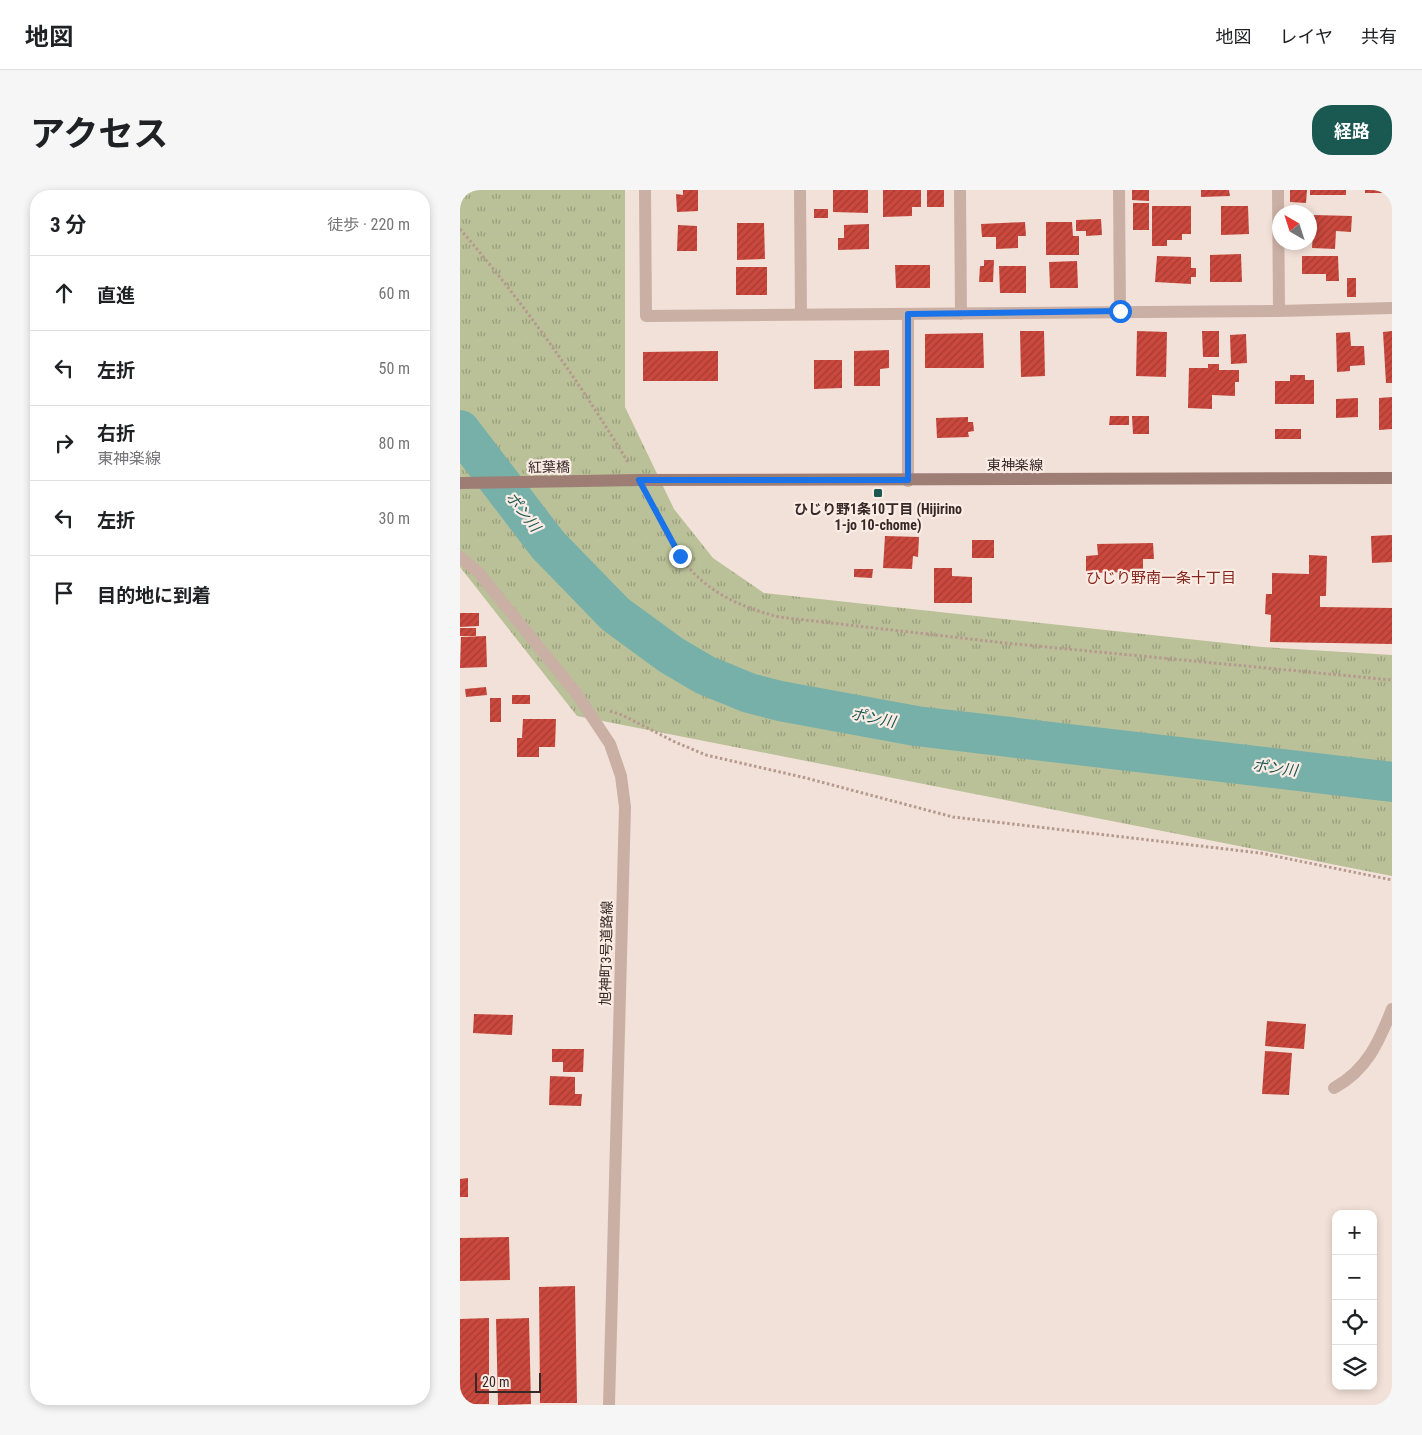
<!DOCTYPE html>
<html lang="ja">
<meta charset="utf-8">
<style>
body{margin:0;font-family:"Roboto Condensed","Noto Sans JP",sans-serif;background:#f6f6f6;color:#202124}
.controls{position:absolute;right:15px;bottom:15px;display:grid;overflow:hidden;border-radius:10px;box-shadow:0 2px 8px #0003}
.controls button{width:45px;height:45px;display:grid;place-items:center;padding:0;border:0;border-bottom:1px solid #e0e0e0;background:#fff;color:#202124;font:25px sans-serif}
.compass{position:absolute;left:812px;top:15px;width:45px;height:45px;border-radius:50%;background:#fff;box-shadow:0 2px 8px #0003;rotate:321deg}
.scale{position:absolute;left:15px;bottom:12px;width:66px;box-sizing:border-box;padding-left:5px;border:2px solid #352826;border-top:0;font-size:14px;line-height:18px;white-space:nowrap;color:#352826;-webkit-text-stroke:4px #faece4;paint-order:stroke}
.stop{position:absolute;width:15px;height:15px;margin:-11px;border:4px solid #1a73e8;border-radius:50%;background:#fff}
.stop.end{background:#1a73e8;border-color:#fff;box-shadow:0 1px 5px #0008}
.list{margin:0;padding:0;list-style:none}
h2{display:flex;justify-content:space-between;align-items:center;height:65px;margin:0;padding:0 20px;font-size:21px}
h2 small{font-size:16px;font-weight:400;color:#757577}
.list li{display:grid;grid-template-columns:32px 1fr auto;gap:15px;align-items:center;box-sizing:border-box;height:75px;padding:0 20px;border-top:1px solid #e0e0e0}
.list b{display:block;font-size:19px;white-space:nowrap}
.list p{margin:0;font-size:16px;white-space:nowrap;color:#757577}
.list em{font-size:16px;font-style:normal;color:#757577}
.icon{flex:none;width:28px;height:28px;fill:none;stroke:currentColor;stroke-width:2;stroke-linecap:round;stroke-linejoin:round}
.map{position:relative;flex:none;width:932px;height:1215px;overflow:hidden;border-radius:20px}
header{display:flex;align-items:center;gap:30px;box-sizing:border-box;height:70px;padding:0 25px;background:#fff;border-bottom:1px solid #e0e0e0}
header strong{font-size:24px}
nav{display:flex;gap:28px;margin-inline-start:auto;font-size:18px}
.intro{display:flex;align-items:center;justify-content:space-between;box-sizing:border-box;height:120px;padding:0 30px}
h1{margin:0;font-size:35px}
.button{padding:12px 22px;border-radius:20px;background:#1a5852;color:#fff;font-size:18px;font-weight:700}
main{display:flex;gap:30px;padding:0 30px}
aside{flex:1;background:#fff;border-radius:20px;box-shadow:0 2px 8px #0003}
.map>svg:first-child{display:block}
</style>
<header>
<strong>地図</strong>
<nav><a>地図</a><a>レイヤ</a><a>共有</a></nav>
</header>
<div class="intro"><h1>アクセス</h1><a class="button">経路</a></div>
<main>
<aside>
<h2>3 分<small>徒歩 · 220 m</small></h2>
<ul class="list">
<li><svg class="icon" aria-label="ahead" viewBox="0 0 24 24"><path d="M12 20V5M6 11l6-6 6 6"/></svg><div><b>直進</b></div><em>60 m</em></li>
<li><svg class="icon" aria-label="left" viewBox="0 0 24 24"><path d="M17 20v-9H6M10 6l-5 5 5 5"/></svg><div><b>左折</b></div><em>50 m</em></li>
<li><svg class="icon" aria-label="right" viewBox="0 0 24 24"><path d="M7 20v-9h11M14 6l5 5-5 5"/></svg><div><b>右折</b><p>東神楽線</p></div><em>80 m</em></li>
<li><svg class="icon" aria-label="left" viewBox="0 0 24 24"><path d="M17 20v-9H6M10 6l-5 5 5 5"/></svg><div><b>左折</b></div><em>30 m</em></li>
<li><svg class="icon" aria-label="arrive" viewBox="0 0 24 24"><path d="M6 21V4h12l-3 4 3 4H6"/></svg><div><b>目的地に到着</b></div></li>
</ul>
</aside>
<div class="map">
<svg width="932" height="1215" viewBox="0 0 932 1215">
<defs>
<pattern id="grass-tufts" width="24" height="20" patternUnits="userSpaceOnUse" patternTransform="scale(1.25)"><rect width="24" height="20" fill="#bac198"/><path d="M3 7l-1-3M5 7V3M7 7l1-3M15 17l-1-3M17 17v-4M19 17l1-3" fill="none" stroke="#989d7c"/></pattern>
<pattern id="building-hatch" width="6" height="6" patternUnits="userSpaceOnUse" patternTransform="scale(1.25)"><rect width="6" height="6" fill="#ca483d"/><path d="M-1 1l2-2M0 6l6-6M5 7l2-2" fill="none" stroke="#a53c33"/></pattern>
</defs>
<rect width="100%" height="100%" fill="#f2e1d8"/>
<!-- grass -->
<path fill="url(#grass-tufts)" d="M0,0H165V217L214,319L253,368L304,403L802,457L932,465V686L117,526L0,377Z"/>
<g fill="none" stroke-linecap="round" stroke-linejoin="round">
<!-- river -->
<path stroke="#76b0a9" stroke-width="40" d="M0,240L88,355L155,424L211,465L245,485L289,503L320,511L456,536L932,592"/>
</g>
<!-- building -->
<path fill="url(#building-hatch)" d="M223,0H238V21L217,22L216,4L223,5Z
M373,0H408V23L373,22Z
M423,0H461V17H452V26L423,27Z
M467,0H484V17H467Z
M672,0H689V11L672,10Z
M741,0H769L770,6L741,7Z
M830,0H847L846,13L830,12Z
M850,0H886V5H850Z
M905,0H932V3H905Z
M673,13H689V40H673Z
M692,16H731V44H722V50H707V56H692Z
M761,16H788L789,44L761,45Z
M354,19H368V28H354Z
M831,20H849V22H831Z
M854,25L892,26L891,42L876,41L875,59L852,58Z
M641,29L642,45L626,46V41H616V30Z
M565,32L566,46H558V58L536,59V47H522L521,34Z
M586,32H612L613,46H619V65H586Z
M277,33H304L305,69L277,70Z
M409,34V59L378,60V48H384V35Z
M218,35L237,36V61H217Z
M781,64L782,92H750V65Z
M697,66L731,67V78H736V87H731V94L695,92Z
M842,66H878L879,91H866V84H842Z
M524,70H534L533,92H519L520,76H524Z
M617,71L618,98H590L589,72Z
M435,75H470V98H436Z
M539,76H566V103H540Z
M276,77H307V105H276Z
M887,88H896V107H887Z
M560,141H584L585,186L561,187Z
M677,141L707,142L706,187L676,186Z
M742,141H759V167H743Z
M932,141V193H926L923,142Z
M890,142L891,156H904L905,175L890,176V181L877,182L876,143Z
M523,143L524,178H465V144Z
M786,144L787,173L771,174L770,145Z
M429,160V178L420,179V196H394V161Z
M258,161V191H183V162Z
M354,170H382V198L354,199Z
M748,174H759V180H779V192H775V206L752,205V219L728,218L729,178H748Z
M830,185H845V190H854V214H815V191H830Z
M932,207V239L919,240V208Z
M898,208V227L876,228V209Z
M650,226H669V235H649Z
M672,226H689V244H673Z
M508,227V232H513L514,241L508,242L509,247L477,248L476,228Z
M815,239H841V249H815Z
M932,345V372L912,373L911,346Z
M425,346L459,347L458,367L453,366L452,379L423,378Z
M512,350H534V368H512Z
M693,353L694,369H683V382L626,383V366L638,365L637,354Z
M849,365L867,366L866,406H860V417L932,418V454L810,452L811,425L805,424L806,404H812V383L849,384Z
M474,378H492V386L512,387V413H474Z
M394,379H413L412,388L394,387Z
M0,423H19V436L0,437Z
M0,438H16V446H0Z
M26,446L27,477L0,478L1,447Z
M26,497L27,505L6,507L5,499Z
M52,505H70V514H52Z
M30,508H41V532H30Z
M63,529H96L95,557H79V567H57V548H62Z
M14,824L53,825L52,845L13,843Z
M807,831L846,834L844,859L805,856Z
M92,859H124L123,882H103V872H92Z
M805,861L832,863L829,905L802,904Z
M90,886L115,887V904H122L121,916L89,915Z
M8,988V1007H0V989Z
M49,1047L50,1090L0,1091V1048Z
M115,1096L117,1213H80L79,1097Z
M29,1128V1214H0V1129Z
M69,1128L71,1214L38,1215L36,1129Z"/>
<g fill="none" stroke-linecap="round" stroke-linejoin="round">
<!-- path -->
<path stroke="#b6998e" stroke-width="3" stroke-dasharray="2.5 2.5" stroke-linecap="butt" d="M0,39C63,112 119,191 169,274
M187,306C197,324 208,350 220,367C246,402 278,416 319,427L545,453L932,490
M150,521L162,525L215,552L246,565L346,588L493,627L800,663L932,690"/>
<!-- service -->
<path stroke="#caafa4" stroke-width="12" d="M874,898C907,880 919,852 932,819"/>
<!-- pedestrian -->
<path stroke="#caafa4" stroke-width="12" d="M448,124V291"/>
<!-- minor -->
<path stroke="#caafa4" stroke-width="12" d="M185,0L186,126L819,121L932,118
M340,0L341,124
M500,0L501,124
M659,0L660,121
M818,0L819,121"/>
<!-- tertiary -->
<path stroke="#caafa4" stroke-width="12" d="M0,367L18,382L116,503L150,554L161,586L165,617L149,1215"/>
<!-- secondary -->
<path stroke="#9e7d75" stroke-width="12" d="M0,293L179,290L932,288"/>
</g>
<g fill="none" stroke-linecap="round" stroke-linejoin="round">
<!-- route -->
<path stroke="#1a73e8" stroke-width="6" d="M220,366L179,290H448V124L660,121"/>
</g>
<!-- markers -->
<rect fill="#1a5852" stroke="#faece4" stroke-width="2" x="413" y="298" width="10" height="10" rx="2.5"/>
<g text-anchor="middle" stroke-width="4.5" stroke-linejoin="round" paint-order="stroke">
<!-- street labels -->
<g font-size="14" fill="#352826" stroke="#faece4">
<text x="555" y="280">東神楽線</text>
<text transform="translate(89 277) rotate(-1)" y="5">紅葉橋</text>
<text transform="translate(146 763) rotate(-89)" y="5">旭神町3号道路線</text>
</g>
<!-- poi labels -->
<g font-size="14" font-weight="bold" fill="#352826" stroke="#faece4">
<text x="418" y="324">ひじり野1条10丁目 (Hijirino<tspan x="418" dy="16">1-jo 10-chome)</tspan></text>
</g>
<!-- water labels -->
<g font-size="15" font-style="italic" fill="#1a5852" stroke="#faece4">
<text transform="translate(63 322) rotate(52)" y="5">ポン川</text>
<text transform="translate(413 528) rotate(11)" y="5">ポン川</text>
<text transform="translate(815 578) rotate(7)" y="5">ポン川</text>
</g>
<!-- neighbourhood labels -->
<g font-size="15" fill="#87241c" stroke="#faece4">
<text x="701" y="393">ひじり野南一条十丁目</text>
</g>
</g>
</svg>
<div class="controls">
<button>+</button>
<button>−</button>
<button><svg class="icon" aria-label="locate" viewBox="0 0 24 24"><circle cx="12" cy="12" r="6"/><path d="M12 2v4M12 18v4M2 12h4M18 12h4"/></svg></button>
<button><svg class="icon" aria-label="layers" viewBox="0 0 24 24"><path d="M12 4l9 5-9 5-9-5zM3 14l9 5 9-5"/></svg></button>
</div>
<svg class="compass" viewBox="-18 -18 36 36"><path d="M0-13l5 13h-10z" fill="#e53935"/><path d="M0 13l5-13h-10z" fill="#757577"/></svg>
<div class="scale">20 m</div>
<div class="stop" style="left:660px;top:121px"></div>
<div class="stop end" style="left:220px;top:366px"></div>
</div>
</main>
